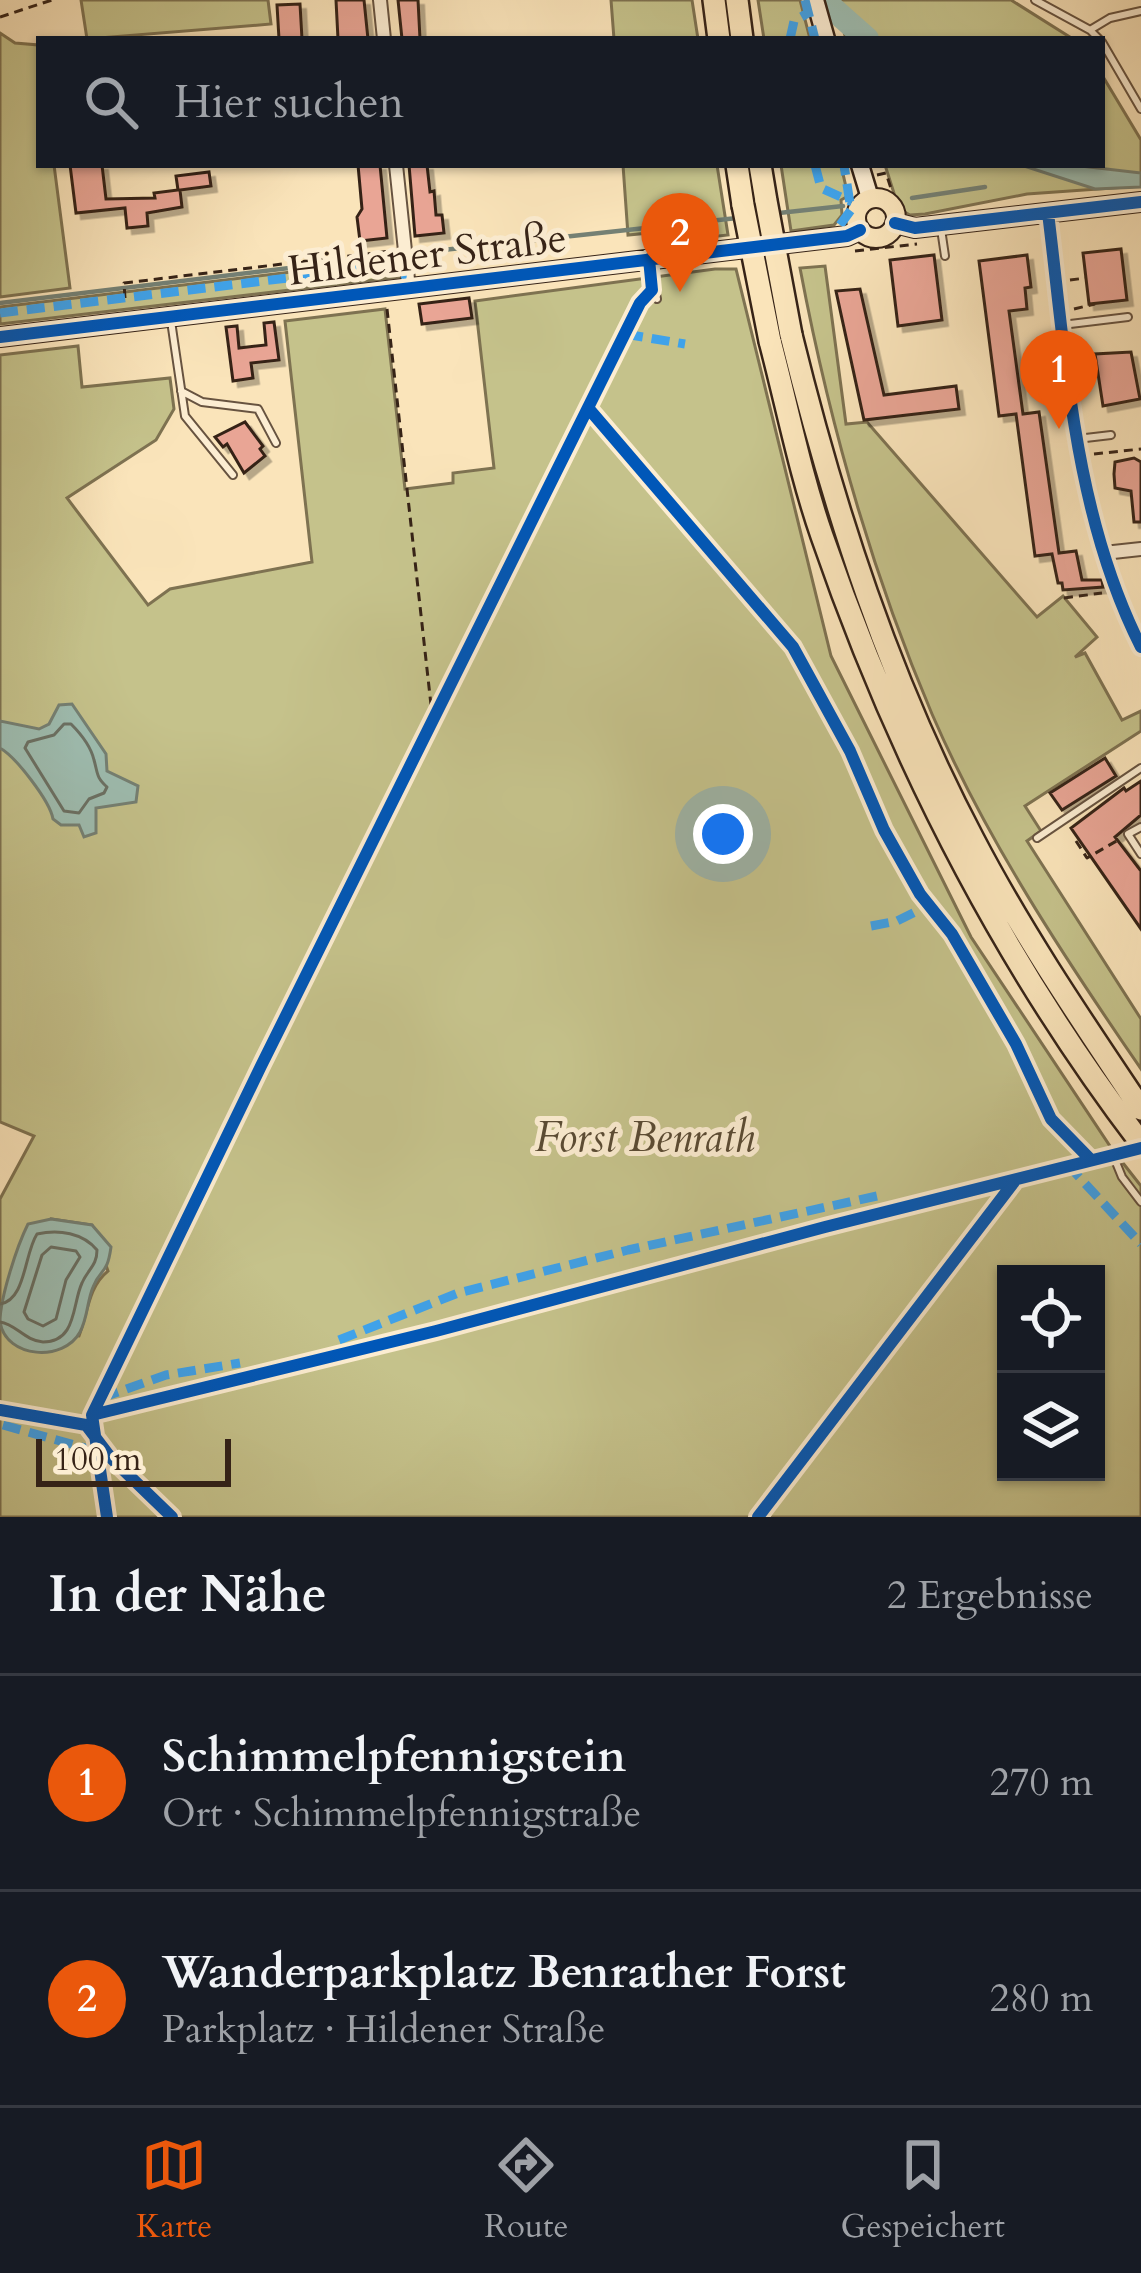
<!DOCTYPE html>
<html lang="de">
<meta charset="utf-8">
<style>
body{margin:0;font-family:Cardo,serif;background:#20242c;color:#f1f3f6}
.controls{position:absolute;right:36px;bottom:36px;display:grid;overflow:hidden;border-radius:0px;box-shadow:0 3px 9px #0004}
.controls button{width:108px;height:108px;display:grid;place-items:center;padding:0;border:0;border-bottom:3px solid #363941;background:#171b24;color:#f1f3f6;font:60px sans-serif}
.scale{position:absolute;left:36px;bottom:30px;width:195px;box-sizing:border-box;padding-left:12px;border:6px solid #362317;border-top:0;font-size:33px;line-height:42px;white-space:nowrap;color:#362317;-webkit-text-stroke:9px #fcedd2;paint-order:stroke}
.you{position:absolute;left:723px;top:834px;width:42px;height:42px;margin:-30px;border:9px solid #fff;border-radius:50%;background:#1a73e8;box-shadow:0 0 0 18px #1a73e833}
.badge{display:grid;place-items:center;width:78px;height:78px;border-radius:50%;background:#ea580c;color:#fff;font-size:39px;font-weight:700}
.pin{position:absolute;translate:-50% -99px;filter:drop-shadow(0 3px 6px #0008)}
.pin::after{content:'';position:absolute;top:63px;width:42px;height:36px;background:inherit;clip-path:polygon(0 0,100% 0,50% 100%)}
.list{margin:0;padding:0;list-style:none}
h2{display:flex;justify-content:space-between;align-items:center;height:156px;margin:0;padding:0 48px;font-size:51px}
h2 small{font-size:39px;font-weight:400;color:#9ea1a6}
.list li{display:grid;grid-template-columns:78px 1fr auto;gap:36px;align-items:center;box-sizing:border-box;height:216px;padding:0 48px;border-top:3px solid #363941}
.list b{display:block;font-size:45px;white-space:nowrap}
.list p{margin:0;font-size:39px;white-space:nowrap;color:#9ea1a6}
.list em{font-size:39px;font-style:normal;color:#9ea1a6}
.icon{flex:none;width:66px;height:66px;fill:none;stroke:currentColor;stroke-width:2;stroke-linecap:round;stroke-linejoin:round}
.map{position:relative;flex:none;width:1141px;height:1517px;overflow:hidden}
.search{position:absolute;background:#171b24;box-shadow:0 3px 9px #0004;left:36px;right:36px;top:36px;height:132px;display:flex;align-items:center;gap:30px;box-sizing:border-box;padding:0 42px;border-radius:0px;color:#9ea1a6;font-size:45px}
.sheet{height:588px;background:#171b24}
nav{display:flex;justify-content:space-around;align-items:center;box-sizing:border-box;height:168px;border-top:3px solid #363941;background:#171b24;font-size:33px;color:#9ea1a6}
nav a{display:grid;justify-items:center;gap:6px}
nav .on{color:#ea580c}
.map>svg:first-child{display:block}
</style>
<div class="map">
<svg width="1141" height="1517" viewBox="0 0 1141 1517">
<defs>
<filter id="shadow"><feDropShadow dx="5.5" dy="5.5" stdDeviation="0" flood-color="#0004"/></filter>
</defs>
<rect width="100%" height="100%" fill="#fae4ba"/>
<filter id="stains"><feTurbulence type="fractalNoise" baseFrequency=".00167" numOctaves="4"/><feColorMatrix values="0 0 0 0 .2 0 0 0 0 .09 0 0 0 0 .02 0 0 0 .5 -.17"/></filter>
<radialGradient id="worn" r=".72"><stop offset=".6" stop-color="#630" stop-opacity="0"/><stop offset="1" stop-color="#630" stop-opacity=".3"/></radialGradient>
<!-- green -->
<path fill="#c5c28b" stroke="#7e7251" stroke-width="3" fill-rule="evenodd" d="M81,0H268L271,24L87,39Z
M611,0H692L698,39H614Z
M758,0H800L810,39H764Z
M835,0H1011L1073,39H846Z
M0,33L15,43L38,45L39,165H54L70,288L0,297Z
M1102,75L1141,140V186L1027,194L925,214L910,215L899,209L885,165H1102Z
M623,165H717L728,235L700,238L679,230L628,235Z
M781,165H841L848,196L841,200L842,215L834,225L791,231Z
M399,259L400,277L0,324V307Z
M825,266L846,424L867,422L1037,617L1063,596L1097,637L1075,657L1085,653L1122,720L1141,711V731L1025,806L1041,831L1027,841L1141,1019V1069C1064,957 986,839 932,714C871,571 829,421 800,268Z
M715,269H736L831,656L971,937L1112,1149L1141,1186V1517H0V1324L1,1328L79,1336C88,1313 88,1287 108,1271L92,1225L51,1219L0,1309V1199L34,1136L0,1122V355L78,346L82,387L170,378L174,409L156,440L67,498L148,605L170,589L312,562L285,321L385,309L405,489L453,483V473L494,468L475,301ZM1006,1274H1096V1472H1006Z"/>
<!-- water -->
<path fill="#9ebeb2" stroke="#748074" stroke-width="3" d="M1021,165H1072L1141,173V187L1095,189Z
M72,704L106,754L107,771L138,786L136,802L96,808V833L84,837L79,825H61L53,819C50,801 15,756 0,748V721L39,729L49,724L59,705Z
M51,1219L92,1225L111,1247C107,1276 101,1267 93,1287C87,1301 88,1317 80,1332C64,1362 6,1359 0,1322C0,1298 17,1246 28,1224Z"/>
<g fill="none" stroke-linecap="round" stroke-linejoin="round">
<!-- shore -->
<path stroke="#6a7064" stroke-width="3" d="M64,724H71C80,733 91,747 94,760C98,774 96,777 107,787L104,793L89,799L79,813L64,811L25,748L28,742L54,735Z
M51,1247L76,1251L80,1257L66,1280L56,1319L43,1326L28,1319L24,1312L42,1255Z
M0,1304C26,1300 24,1254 37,1234C59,1229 83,1233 97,1250C97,1266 88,1269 82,1283C72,1304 77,1342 43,1342C25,1341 16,1324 0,1322"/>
<!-- stream -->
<path stroke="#748074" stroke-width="4.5" d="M912,198L985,187
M779,213L843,206
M415,253L737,218
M0,303L381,257"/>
<!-- river -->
<path stroke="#9ebeb2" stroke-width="24" d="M823,0L867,39"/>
</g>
<!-- building -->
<path fill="#e9a595" stroke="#362317" stroke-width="3" filter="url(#shadow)" d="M336,0H364L368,39H338Z
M398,0H418L420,39H402Z
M300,4L302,39H279L277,5Z
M70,165H102L106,199L155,198L154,193L178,190L176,176L209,172L211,186L180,190L182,207L147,213L148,226L127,228L125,208L76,213Z
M358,165H380L387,238L360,241L357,217L362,209Z
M409,165H427L430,192L434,191L436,215H442L444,233L415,236Z
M1121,249L1127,300L1089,304L1083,253Z
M934,255L942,320L898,326L890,260Z
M1027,255L1031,287L1025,288L1027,309L1009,311L1023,414L1039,412L1059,553L1076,551L1082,580H1102L1103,587L1063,590L1062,583H1058L1052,554L1035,556L1016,414L999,416L979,261Z
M860,289L884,395L956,386L959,409L864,420L836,291Z
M469,298L472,318L422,324L419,304Z
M274,322L279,360L251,363L253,378L233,381L226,327L237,326L239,348L266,345L264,323Z
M1131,352L1140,399L1103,406L1095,354Z
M245,422L263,446L260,449L265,456L244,473L227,444L223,447L215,437Z
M1134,458L1141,462V522H1134L1131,491L1115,488L1114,474L1115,462Z
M1105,758L1116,776L1062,810L1050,793Z
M1141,781V815L1115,837L1141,871V929L1071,828L1124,788L1126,791Z"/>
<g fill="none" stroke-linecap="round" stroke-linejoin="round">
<defs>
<path id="lane" d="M1035,0L1090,30L1099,39
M1090,30L1110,18L1141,11
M1102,42L1141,109
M941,229L945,256
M650,263L657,299
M171,321L185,416L233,475
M1062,325L1128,317
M181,391L202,402L258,409L276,443
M1077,439L1111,435
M1141,827L1128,834L1141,854
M1037,838L1141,768
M1113,1155L1122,1177L1141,1202
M1091,1160L1129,1151"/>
<path id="street" d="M380,0L384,39
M396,165L409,289
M1048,213C1066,358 1074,515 1141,647
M1104,553L1141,549"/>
<path id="secondary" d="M815,0L826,39
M860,165L870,198"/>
<path id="primary" d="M856 218a20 20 0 1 1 40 0a20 20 0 1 1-40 0Z
M895,223L915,228L1141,202
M0,337L847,236L860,230"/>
<path id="highway" d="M714,0L719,39
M737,0L742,39
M737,165L743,205
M760,165L766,201
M791,335C834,510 889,680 973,839C1022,933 1082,1021 1141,1109
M770,341C787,405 800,473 822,536C897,754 1001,959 1141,1143"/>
</defs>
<!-- lane casing -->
<use href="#lane" stroke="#675340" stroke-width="10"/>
<!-- street casing -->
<use href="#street" stroke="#675340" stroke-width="16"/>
<!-- secondary casing -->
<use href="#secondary" stroke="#362317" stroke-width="21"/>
<!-- primary casing -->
<use href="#primary" stroke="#362317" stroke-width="22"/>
<!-- highway casing -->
<use href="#highway" stroke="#362317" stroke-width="26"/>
<!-- path -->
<path stroke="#362317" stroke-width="3" stroke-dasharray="9 6" stroke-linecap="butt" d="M0,17L52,0
M877,175L886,173L897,207
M855,251L917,244
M302,261L304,277
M1070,280L1086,278
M125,298L124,283L391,251
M387,309L433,723
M1074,309L1095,304
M1094,454L1141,449
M1064,598L1102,593
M1076,841L1087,858L1120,839"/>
<!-- lane -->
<use href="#lane" stroke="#fcedd2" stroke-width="6"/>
<!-- street -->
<use href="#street" stroke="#fcedd2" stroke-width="12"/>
<!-- secondary -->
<use href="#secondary" stroke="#fcedd2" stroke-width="16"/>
<!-- primary -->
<use href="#primary" stroke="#fae4ba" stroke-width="18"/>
<!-- highway -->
<use href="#highway" stroke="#fae4ba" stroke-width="21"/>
<defs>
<path id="highway-bridge" d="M766,201L791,335
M743,205L770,341"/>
</defs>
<!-- highway-bridge casing -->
<use href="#highway-bridge" stroke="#362317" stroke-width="26" stroke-linecap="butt"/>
<!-- highway-bridge -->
<use href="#highway-bridge" stroke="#fae4ba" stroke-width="21"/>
<!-- quiet -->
<path stroke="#3fa2ea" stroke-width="9" stroke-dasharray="18 9" stroke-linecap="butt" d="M805,0L815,39
M790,39L794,21L808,13
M815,165L821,188L852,202
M840,225L851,210L844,165
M0,313L370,268L407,275
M625,334L685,344
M871,926L897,921L929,905
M1067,1164L1141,1244
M339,1340L458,1293L628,1250L877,1196
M101,1398L166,1375L240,1363
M3,1425L96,1451"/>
<defs>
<path id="cycleway" d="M1048,213C1066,358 1074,515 1141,647
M895,223L915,228L1141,202
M0,337L847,236L860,230
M589,409L793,647L850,751L884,830L920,894L952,934L1016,1044L1051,1119L1091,1160
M0,1410L86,1425L111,1458L172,1517
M92,1415L436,1331L825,1227L1141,1148
M107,1517L92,1415L261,1066L640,303L652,290L649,259
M758,1517L1014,1182"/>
</defs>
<!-- cycleway casing -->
<use href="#cycleway" stroke="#fcedd2" stroke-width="20"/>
<!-- cycleway -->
<use href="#cycleway" stroke="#0057b8" stroke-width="12"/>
</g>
<g text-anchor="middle" stroke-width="10" stroke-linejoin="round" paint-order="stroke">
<!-- street labels -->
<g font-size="42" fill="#362317" stroke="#fcedd2">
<text transform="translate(427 253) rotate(-7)" y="15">Hildener Straße</text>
</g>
<!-- park labels -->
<g font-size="42" font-style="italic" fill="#5a4b34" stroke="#fcedd2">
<text x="645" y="1151">Forst Benrath</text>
</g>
</g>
<rect width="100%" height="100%" filter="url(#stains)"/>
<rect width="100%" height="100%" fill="url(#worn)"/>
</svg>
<div class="controls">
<button><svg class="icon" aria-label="locate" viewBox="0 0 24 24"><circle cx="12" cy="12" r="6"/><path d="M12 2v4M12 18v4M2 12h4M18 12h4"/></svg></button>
<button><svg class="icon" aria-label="layers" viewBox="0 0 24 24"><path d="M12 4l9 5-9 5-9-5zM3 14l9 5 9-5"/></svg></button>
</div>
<div class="scale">100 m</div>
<div class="you"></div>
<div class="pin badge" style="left:1059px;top:429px">1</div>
<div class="pin badge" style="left:680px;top:292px">2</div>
<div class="search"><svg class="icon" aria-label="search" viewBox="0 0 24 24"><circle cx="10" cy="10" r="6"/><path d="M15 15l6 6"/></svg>Hier suchen</div>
</div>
<section class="sheet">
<h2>In der Nähe<small>2 Ergebnisse</small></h2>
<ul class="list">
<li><span class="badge">1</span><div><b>Schimmelpfennigstein</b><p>Ort · Schimmelpfennigstraße</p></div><em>270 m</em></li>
<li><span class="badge">2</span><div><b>Wanderparkplatz Benrather Forst</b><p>Parkplatz · Hildener Straße</p></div><em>280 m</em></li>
</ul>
</section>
<nav>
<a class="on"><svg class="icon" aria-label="map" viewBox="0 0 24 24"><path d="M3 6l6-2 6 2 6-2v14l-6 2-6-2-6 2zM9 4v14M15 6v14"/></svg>Karte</a>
<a><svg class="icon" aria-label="directions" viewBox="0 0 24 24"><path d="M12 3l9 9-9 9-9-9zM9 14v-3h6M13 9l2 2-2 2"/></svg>Route</a>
<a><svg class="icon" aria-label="saved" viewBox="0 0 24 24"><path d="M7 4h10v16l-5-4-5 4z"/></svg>Gespeichert</a>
</nav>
